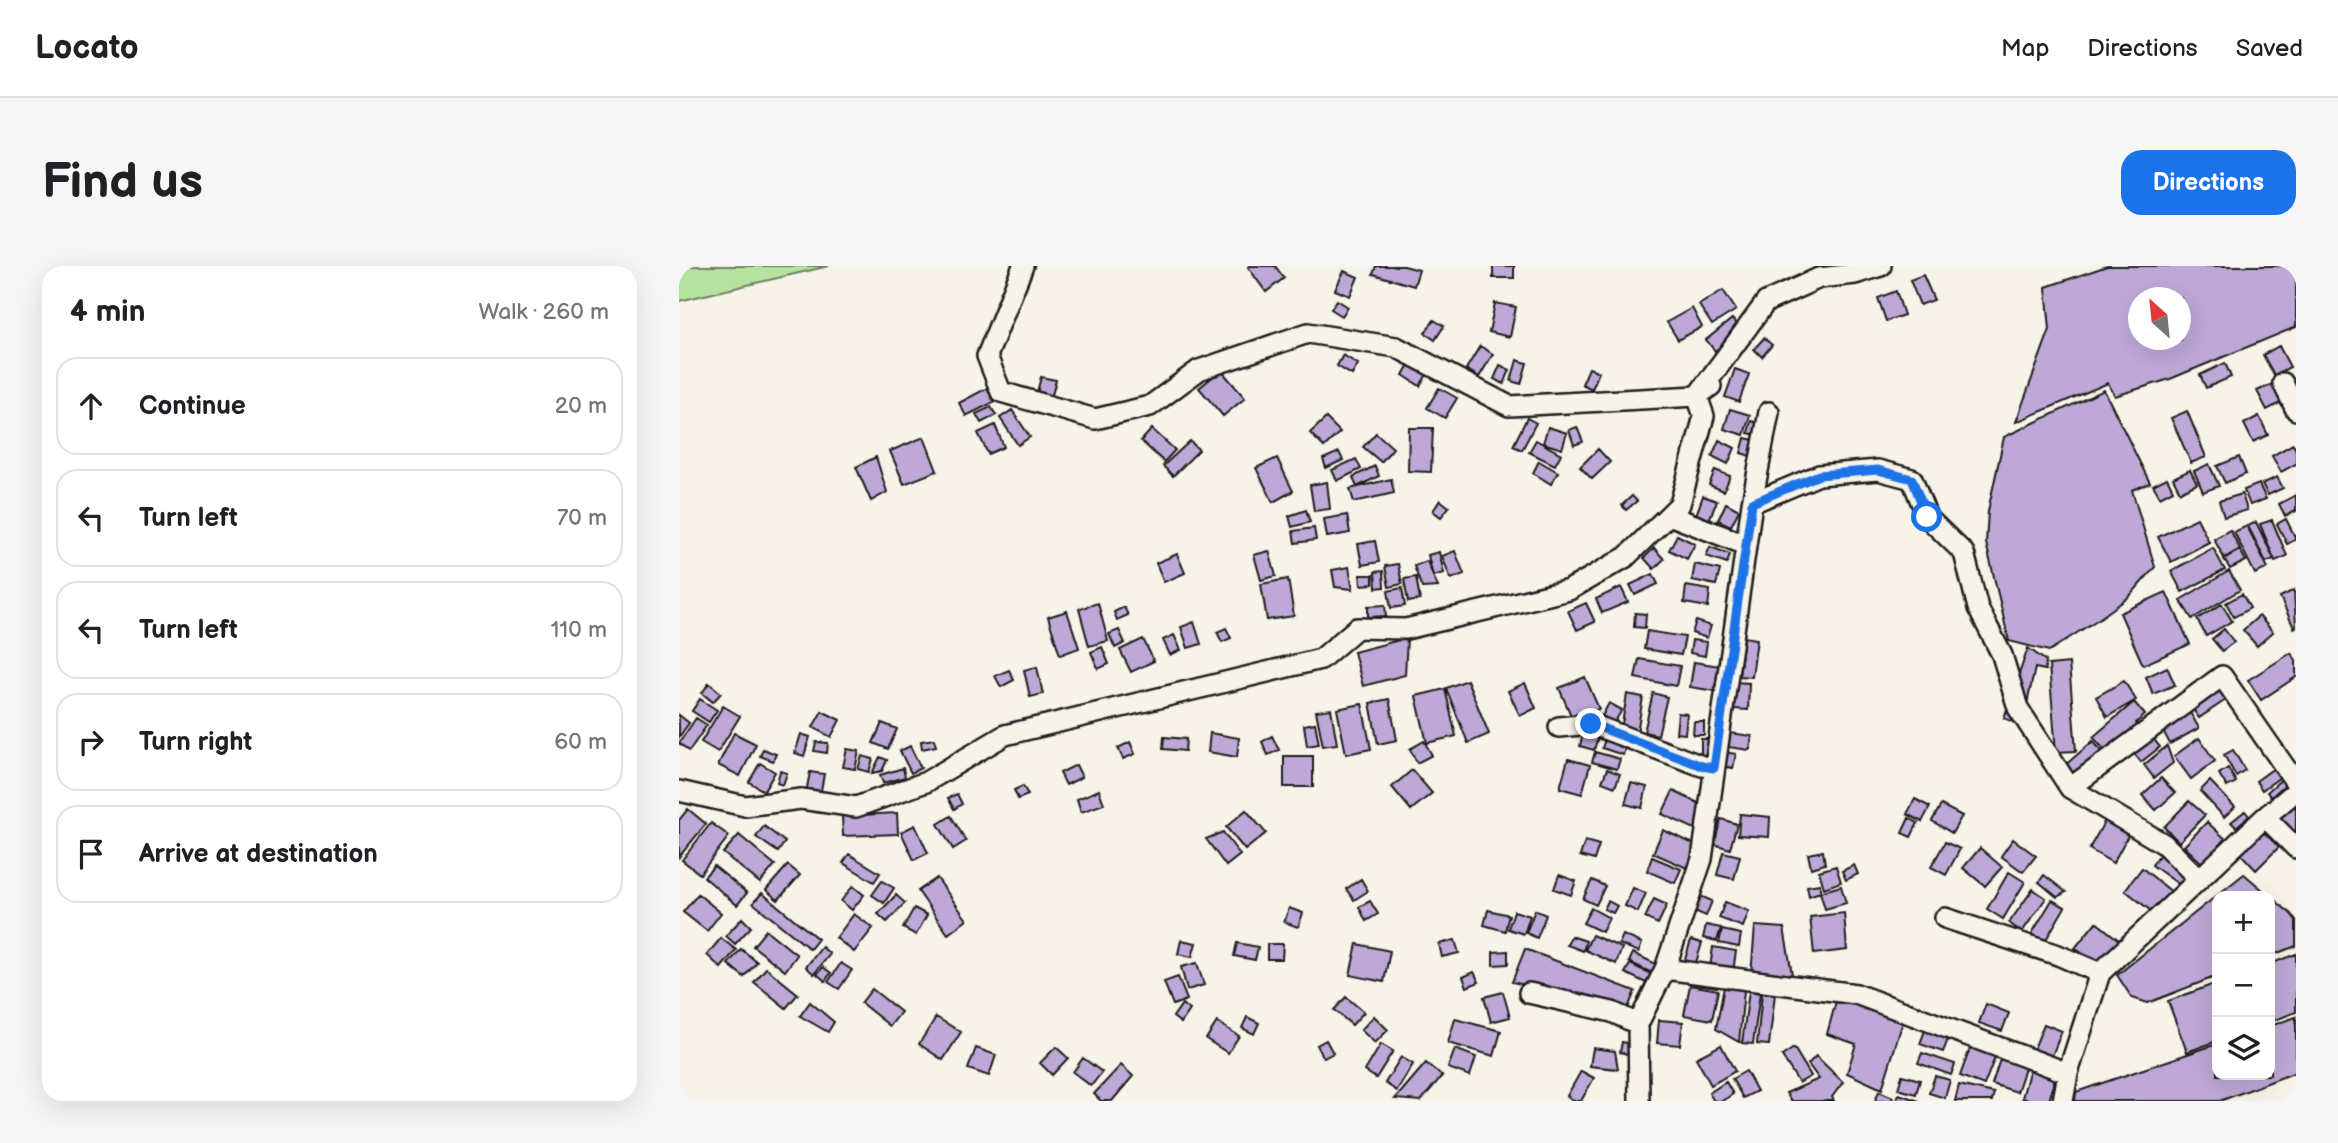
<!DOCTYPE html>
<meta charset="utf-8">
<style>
body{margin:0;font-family:"Balsamiq Sans",sans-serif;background:#f6f6f6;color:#202124}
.controls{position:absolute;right:21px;bottom:21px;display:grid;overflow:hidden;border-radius:14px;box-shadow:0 7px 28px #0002}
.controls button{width:63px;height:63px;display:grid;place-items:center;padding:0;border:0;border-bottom:2px solid #e0e0e0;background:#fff;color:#202124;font:35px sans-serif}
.compass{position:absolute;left:1449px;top:21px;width:63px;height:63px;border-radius:50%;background:#fff;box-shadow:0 7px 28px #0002;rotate:333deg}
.stop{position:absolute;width:21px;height:21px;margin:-16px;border:5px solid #1a73e8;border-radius:50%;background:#fff}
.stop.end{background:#1a73e8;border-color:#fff;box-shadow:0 2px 7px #0008}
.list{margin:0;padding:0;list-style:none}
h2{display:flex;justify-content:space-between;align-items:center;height:91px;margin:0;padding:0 28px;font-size:30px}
h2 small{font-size:23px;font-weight:400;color:#757577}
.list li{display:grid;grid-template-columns:46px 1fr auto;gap:21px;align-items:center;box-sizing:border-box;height:98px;margin:0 14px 14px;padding:0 14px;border:2px solid #e0e0e0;border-radius:21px}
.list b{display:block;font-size:26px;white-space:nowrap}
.list em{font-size:23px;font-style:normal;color:#757577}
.icon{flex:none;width:38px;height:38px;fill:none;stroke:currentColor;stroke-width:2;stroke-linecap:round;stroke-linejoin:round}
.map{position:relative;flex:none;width:1617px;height:835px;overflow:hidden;border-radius:21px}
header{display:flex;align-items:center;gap:42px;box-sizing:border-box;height:98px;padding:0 35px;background:#fff;border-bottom:2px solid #e0e0e0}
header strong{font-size:33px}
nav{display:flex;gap:38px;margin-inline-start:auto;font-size:24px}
.intro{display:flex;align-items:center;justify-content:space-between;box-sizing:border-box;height:168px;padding:0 42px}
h1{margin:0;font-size:49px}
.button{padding:18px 32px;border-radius:21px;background:#1a73e8;color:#fff;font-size:24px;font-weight:700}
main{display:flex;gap:42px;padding:0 42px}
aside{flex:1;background:#fff;border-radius:21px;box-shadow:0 7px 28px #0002}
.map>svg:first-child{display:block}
</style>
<header>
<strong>Locato</strong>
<nav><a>Map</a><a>Directions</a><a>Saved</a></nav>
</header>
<div class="intro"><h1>Find us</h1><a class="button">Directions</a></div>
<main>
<aside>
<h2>4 min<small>Walk · 260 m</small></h2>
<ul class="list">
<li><svg class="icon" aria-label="ahead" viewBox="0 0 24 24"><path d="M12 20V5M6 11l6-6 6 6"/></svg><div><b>Continue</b></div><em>20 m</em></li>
<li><svg class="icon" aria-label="left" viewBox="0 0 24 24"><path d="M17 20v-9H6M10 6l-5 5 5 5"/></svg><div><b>Turn left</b></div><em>70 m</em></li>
<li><svg class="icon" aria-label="left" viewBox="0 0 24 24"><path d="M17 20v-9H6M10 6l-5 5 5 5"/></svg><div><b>Turn left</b></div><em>110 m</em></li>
<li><svg class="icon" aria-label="right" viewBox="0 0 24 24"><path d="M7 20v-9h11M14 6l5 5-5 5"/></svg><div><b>Turn right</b></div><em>60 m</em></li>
<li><svg class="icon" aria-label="arrive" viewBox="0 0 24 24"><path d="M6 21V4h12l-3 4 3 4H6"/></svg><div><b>Arrive at destination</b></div></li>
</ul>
</aside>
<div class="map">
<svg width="1617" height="835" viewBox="0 0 1617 835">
<rect width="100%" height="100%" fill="#f7f3e8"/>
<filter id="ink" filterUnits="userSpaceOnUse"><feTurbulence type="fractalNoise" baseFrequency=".0143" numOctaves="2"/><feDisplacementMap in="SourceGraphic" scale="14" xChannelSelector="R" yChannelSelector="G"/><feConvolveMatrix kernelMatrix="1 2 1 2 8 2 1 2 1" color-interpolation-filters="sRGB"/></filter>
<g filter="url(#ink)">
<!-- green -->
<path fill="#b7e3a0" stroke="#6a805e" stroke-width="2" d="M0,0H150L0,35Z"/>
<!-- building -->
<path fill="#bea8d7" stroke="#1c1c1c" stroke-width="2" fill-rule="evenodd" d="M570,0H596L605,12L587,26L569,1Z
M697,0H725L740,4L735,20L694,8Z
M814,0H835V12H814Z
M1617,0V61L1491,113L1436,130L1429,117L1337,156L1371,63L1367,21L1428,0ZM1460,32H1502V74H1460Z
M665,5L679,11L671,30L656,24Z
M1244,9L1255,34L1241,39L1231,14Z
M1044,24L1057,44L1033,59L1020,39Z
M1217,25L1225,49L1207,55L1199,32Z
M658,34L669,41L663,50L652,43Z
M816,37L837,41L831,71L810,66Z
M1013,42L1023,61L999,74L988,56Z
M1053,53L1062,64L1036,85L1027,74Z
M755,54L765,60L756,74L746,67Z
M1085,72L1093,79L1083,91L1075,83Z
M801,80L814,88L800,111L787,103Z
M1600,80L1611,101L1595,109L1584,89Z
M664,89L679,98L673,109L658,100Z
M838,94L848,97L842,118L832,115Z
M732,95L750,105L741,120L724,109Z
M1546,97L1552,111L1527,122L1521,109Z
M821,99L831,104L825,118L815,113Z
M910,102L920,106L913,123L903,118Z
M1056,103L1070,108L1060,136L1046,131Z
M542,104L566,132L544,150L520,122Z
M362,111L377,114L372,133L357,130Z
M1593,118L1603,136L1588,144L1578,125Z
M308,122L315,136L287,150L280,137Z
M760,122L778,132L766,152L748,142Z
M1425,124L1471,217L1453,224L1476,301L1450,331L1421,352L1370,385L1330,375L1307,277L1309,245L1325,171Z
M312,141L317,149L302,157L297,148Z
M1051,143L1071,149L1065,169L1045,163Z
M333,144L351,171L339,179L321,152Z
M1508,145L1527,191L1512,197L1492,152Z
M1580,150L1589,169L1574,176L1565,158Z
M647,152L661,166L645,181L631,167Z
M848,152L857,157L843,184L834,180Z
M1072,155L1084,158L1081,170L1069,167Z
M316,159L325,181L309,188L299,167Z
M869,161L888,167L883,183L864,177Z
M898,161L904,176L895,179L890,164Z
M730,162H754L752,206L729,205Z
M473,163L496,184L485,196L462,175Z
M697,167L714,182L702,196L684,181Z
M245,171L258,205L225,218L211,185Z
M1066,172L1079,175L1075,191L1062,187Z
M857,174L882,188L876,199L850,186Z
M1040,174L1056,182L1049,198L1033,190Z
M511,175L520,184L494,210L484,200Z
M1614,178L1617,184V198L1602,206L1593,190Z
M919,183L931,196L913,213L901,201Z
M660,186L664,194L647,202L644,193Z
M197,191L208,226L192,235L177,201Z
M1560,191L1567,208L1546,217L1538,200Z
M598,192L614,225L594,236L577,202Z
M677,193L682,203L658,215L653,204Z
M860,195L879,206L872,218L854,207Z
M1530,198L1540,220L1524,226L1515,205Z
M696,200L700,210L678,221L674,211Z
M1036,204L1051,210L1045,225L1030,219Z
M1511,204L1518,218L1501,226L1494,212Z
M1598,211L1604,222L1589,229L1583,218Z
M1488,212L1494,224L1481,231L1474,219Z
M712,213L715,227L675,236L671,223Z
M648,216L651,243L635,245L631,219Z
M1580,218L1587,233L1571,239L1565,224Z
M1563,228L1568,244L1545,251L1540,235Z
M1617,229V245L1606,250L1600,238Z
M953,230L958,235L947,244L943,239Z
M1024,230L1038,235L1030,254L1017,249Z
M761,234L770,241L762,251L754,245Z
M1047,237L1060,244L1052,260L1039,254Z
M627,244L631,256L613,261L610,250Z
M668,249L671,267L648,271L645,253Z
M1518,252L1530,276L1492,296L1479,271Z
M1607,253L1617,273L1608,278L1598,258Z
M1593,254L1608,290L1596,295L1581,258Z
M1577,256L1595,293L1587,296L1569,260Z
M1568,260L1589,302L1576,308L1555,266Z
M635,262L637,274L616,277L614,265Z
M1551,264L1561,283L1545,292L1535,273Z
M998,269L1016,278L1008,293L990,284Z
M696,275L700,296L683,299L679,278Z
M1031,281L1051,288L1048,297L1027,290Z
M975,282L985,293L975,303L965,292Z
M1534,282L1546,304L1503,326L1492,305Z
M1561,284L1567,295L1551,303L1545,293Z
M590,285L597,310L582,314L575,289Z
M776,285L785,308L772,313L763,290Z
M760,286L765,307L754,310L749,289Z
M498,288L506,307L485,316L477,297Z
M748,295L759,321L743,322L735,300Z
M719,298L723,318L710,321L706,300Z
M1016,298L1041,304L1037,319L1013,314Z
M670,301L674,323L656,321L653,304Z
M704,305L705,321L697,322L696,306Z
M1550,305L1561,324L1513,353L1501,334Z
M974,308L979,318L956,329L951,319Z
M681,309H694V318L682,319Z
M737,311L741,334L729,336L725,313Z
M609,313L615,350L588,354L582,318Z
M1007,320L1031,324L1029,341L1005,337Z
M942,321L949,336L923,347L917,333Z
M723,322L726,340L712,342L709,325Z
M1615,324L1617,361L1615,362L1601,331Z
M1487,326L1511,378L1464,399L1441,347Z
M1563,328L1571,342L1555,351L1547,337Z
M419,337L429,375L410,380L400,343Z
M907,337L916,356L898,364L889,345Z
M1543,338L1553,355L1527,370L1518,353Z
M706,339L707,350L689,351V340Z
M445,341L449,349L438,354L435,346Z
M388,345L400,382L381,389L369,351Z
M956,347L967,348L966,362L955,361Z
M1580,350L1594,366L1578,380L1564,364Z
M1017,355L1032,360L1028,372L1013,367Z
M515,356L522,378L509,382L502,361Z
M547,362L552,372L543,376L538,366Z
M1545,363L1555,376L1543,385L1533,373Z
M440,364L446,377L436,382L430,368Z
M968,365L1006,371L1002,389L965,383Z
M495,369L502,384L491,389L484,374Z
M1065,371L1078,373L1073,411L1060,410Z
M728,372L726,409L684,420L675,386Z
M464,373L475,395L452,406L441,384Z
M1013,374L1028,376L1026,390L1011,387Z
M423,381L430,398L419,403L412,386Z
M1349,382L1367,395L1366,404L1356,402L1343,460L1325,452Z
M1612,387L1617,394V411L1582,434L1569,414Z
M960,393L1001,400L997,420L956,412Z
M1015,396L1041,400L1037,425L1011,421Z
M1390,397L1397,485L1377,486L1370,399Z
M358,401L364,428L351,431L345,404Z
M1488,401L1496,419L1474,428L1467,411Z
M330,404L335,414L322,421L316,410Z
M906,411L920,443L894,454L880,422Z
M788,414L810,468L789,477L767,422Z
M1445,415L1457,434L1428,451L1417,431Z
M1056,416L1070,417L1069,444L1055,443Z
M30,417L42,427L34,436L23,427Z
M846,417L857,442L841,450L829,425Z
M1541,417L1551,431L1520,452L1511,439Z
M766,423L777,470L748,477L737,430Z
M974,427L988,431L979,469L965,466Z
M948,428L964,431L958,467L942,464Z
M21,433L38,444L30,456L13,445Z
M710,433L718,474L699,478L691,437Z
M1455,436L1466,449L1457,457L1460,460L1428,487L1414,471Z
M930,437L943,444L935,457L923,450Z
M683,438L692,483L667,488L658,443Z
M44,440L61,450L39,486L22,476Z
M652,443L658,478L644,480L637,445Z
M1509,443L1520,462L1491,478L1481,459Z
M143,445L161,454L152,471L134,461Z
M999,447L1008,448L1006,468L997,467Z
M0,449L10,457L0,471Z
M17,452L28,459L10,485L0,477Z
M1015,456H1025V469H1014Z
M203,457L218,463L209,483L194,477Z
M636,457L640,478L628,480L625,459Z
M905,463L920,467L915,484L901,480Z
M55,467L77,478L61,510L39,499Z
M531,467L560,472L558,491L529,486Z
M1051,467L1073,470L1071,484L1049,481Z
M122,468L131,471L125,490L116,487Z
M593,470L600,484L589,489L583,476Z
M927,470L948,477L944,489L923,482Z
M1472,470L1481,481L1462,496L1453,485Z
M485,471L507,473L506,485L484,483Z
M1520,472L1536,495L1512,513L1495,490Z
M255,473L257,480L243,483L242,475Z
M1022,473H1030V495H1022Z
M745,475L753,489L738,497L731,483Z
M1414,475L1425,488L1395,514L1384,501Z
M137,476L149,477L148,487L135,485Z
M451,476L456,488L444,493L439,482Z
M231,480L242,502L232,507L221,485Z
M1488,480L1494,497L1475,512L1465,499Z
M84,483L97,488L94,495L81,490Z
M168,483L180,485L176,503L164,501Z
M1554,484L1566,504L1557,510L1545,489Z
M916,486L941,493L938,503L913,496Z
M1046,486L1057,488L1054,502L1043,500Z
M183,490L194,493L190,506L179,503Z
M605,490H634V521H605Z
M201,491L208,494L203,505L193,507Z
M889,493L911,499L903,528L881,522Z
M81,497L96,506L85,525L70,516Z
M397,499L403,511L387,519L381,507Z
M1598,500L1604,509L1583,524L1577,515Z
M224,502L226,511L204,517L201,509Z
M1549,502L1557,516L1548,521L1540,508Z
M928,503L941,508L936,521L923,516Z
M733,504L753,527L732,544L713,521Z
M101,505L108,507L104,519L98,517Z
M131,506L145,508L141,530L127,527Z
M1606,510L1610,515L1592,531L1588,526Z
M1482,512L1496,527L1477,544L1463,529Z
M1531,515L1556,541L1545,551L1521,525Z
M952,517L968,521L963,542L946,538Z
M344,520L349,529L339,533L335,524Z
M420,524L425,538L402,546L398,533Z
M994,525L1028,541L1018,564L983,548Z
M278,528L283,538L275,543L269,532Z
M1236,533L1251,541L1243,556L1228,548Z
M1617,534V572L1598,549Z
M1510,535L1526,549L1500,576L1485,561Z
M1262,539L1283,550L1273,567L1253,555Z
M9,543L27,558L0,591V554Z
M567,544L587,567L566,584L547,561Z
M1566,545L1570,550L1557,561L1552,556Z
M218,547L219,568L164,570L163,550Z
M1061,548L1091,551L1090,571L1059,569Z
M272,550L287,575L274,583L259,558Z
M1428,551L1452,564L1434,597L1410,583Z
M1230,552L1239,557L1232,571L1223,567Z
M1042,553L1058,558L1051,583L1035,578Z
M1528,556L1550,576L1526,600L1505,580Z
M32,557L50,570L21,608L3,594Z
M236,559L249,587L235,594L222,566Z
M85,560L106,576L99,586L77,571Z
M984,564L1019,580L1008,602L974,587Z
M1582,564L1600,581L1577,604L1560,586Z
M544,566L561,589L547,600L527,573Z
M60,569L96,599L81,617L44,587Z
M1334,573L1357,590L1344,606L1322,590Z
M906,575L920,579L915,594L901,590Z
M1266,576L1281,583L1267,609L1252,601Z
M1301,582L1323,601L1306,620L1284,602Z
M1144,585L1146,598L1132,602L1129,588Z
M1044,586L1061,590L1055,613L1038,609Z
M170,588L201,607L195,616L164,597Z
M1481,588L1512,611L1505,622L1473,599Z
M973,591L1002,603L996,617L968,605Z
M109,599L121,609L99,634L87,624Z
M1175,599L1179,608L1167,614L1163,605Z
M35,600L68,627L58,639L25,611Z
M1157,600L1162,616L1145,622L1140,605Z
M1463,602L1494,627L1477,649L1446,624Z
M1330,606L1346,616L1324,653L1308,643Z
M1565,608L1612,648L1617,654V680L1591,690V630H1538V710L1469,737L1453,732L1438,709Z
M880,609L897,615L892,629L875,623Z
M1365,609L1387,626L1378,631L1360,616Z
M258,612L288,654L269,668L239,625Z
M682,613L689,625L675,634L667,623Z
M913,614L926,620L917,639L904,633Z
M203,615L215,622L205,637L193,629Z
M1141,618V626L1130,630L1128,620Z
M174,620L185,629L173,644L162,635Z
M1162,620L1167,637L1146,643L1141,626Z
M954,622L967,627L959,646L946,640Z
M1354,623L1367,632L1343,666L1330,657Z
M83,627L139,673L131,683L74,637Z
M19,628L42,647L28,665L4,646Z
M217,629L226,637L208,656L199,648Z
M1019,629L1033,635L1027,650L1013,644Z
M975,633L988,639L979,658L966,652Z
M1373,634L1386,641L1365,677L1352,669Z
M691,635L699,648L687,655L680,641Z
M929,635L938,640L934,647L925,643Z
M1046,636L1070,645L1064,661L1040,652Z
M235,642L248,649L237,669L224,662Z
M610,642L624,647L619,661L605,656Z
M912,642L930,652L923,666L904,657Z
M809,644L830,649L826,665L805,659Z
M856,644L867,649L858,672L847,667Z
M835,645L851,650L845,668L829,663Z
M1165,647L1168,684L1135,688L1131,651Z
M175,648L194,662L175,686L157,672Z
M63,652L72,661L56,678L47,670Z
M1417,656L1441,675L1421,701L1396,682Z
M1027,659L1042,662L1038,675L1024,672Z
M1076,660L1105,662L1114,714L1072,709Z
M87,664L118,689L106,705L74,680Z
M1043,664L1062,668L1060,681L1040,677Z
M913,669L943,682L937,698L906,684Z
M944,669L963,677L960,686L940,678Z
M892,670L907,675L904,685L888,679Z
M42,672L57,684L42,702L28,689Z
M502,674L517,677L513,691L499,688Z
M776,674L780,687L763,691L760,678Z
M1012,674L1023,677L1015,703L1004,700Z
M558,677L579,681L576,694L555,690Z
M588,678H604L603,693H588Z
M678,678L711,685L705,716L671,709Z
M143,681L151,688L135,708L127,701Z
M1034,681L1057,685L1054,706L1031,702Z
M62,683L78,696L65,711L49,698Z
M846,683L956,725L949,742L833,716Z
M829,685V698L814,699V686Z
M954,687L979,699L975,708L950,696Z
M1617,688V746L1591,756V698Z
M162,697L173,704L160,723L149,716Z
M518,697L525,719L508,724L502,701Z
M951,698L972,708L967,717L946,707Z
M144,701L152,707L146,715L138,708Z
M87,702L119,728L107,742L75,716Z
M795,706L800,716L788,721L784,711Z
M499,711L508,734L494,739L485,716Z
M1538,717V775L1508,786L1489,735Z
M1011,719L1039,724L1033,754L1005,749Z
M1045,721L1065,724L1060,776L1037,763Z
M193,723L222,746L211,760L182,737Z
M1070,725L1081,727L1074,778L1063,777Z
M824,726L831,751L812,756L805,731Z
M1083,727L1096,728L1090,779L1078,778Z
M1159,728L1226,749L1203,823L1168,807L1177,778L1148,768Z
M667,731L685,746L673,759L655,744Z
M131,736L155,756L149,766L121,750Z
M503,738L511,744L502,757L494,751Z
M1307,738L1330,747L1323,765L1300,757Z
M695,750L709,764L696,777L682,764Z
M257,751L282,766L264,794L240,778Z
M568,751L580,757L575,768L563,762Z
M1617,751V806L1541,835H1396L1397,826L1538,778V809H1591V760Z
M776,753L822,765L815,790L769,777Z
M980,754L1004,756L1001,779L978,777Z
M538,756L560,770L549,787L527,773Z
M1365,758L1383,765L1372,792L1354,785Z
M1248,759L1271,768L1264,786L1241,778Z
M647,774L654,787L645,792L638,779Z
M943,776L957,779L955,790L941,786Z
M1293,777L1318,786L1305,819L1281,810Z
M702,778L714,785L697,812L686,805Z
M1042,779L1056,805L1032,819L1017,792Z
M377,781L389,792L373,809L361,797Z
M297,782L317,789L310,810L289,803Z
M914,782L936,785L939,803L911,800Z
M1115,782L1132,810L1120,817L1103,790Z
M776,783L797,791L791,810L769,802Z
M1243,787L1276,798L1272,809L1239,797Z
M1323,787L1348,796L1338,826L1313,818Z
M1137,790L1164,816L1153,831L1155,835H1112L1107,827L1140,813L1129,798Z
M722,791L734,798L718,825L706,817Z
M404,792L423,806L412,820L394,806Z
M747,797L763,810L742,835L716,833Z
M442,799L454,810L433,835H422L415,828Z
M1351,802L1377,809L1370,835H1355L1343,832Z
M902,805L915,812L902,835H896L888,830Z
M1067,805L1078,825L1064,832L1053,813Z
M1223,809L1241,814L1237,828L1219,823Z
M1256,810L1271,814L1266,832L1250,827Z
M1047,816L1054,828L1043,835H1035L1030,827Z
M1280,819L1315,827L1313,835H1276Z
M1200,825L1214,831L1212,835H1196Z
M1220,828L1240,835H1217Z"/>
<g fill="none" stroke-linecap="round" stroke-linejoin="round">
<defs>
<path id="minor" d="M1604,117L1617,144
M1032,120L1018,130L1087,36L1140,12L1176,8L1202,0
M1073,237L1090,146
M990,249L1067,279
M880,461L912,458L1023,500L1035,502
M1391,522L1543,410L1617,517
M0,525L66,540L122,533L177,541L247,516L326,469L642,393L678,362L727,363L890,324L947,291L1001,238L1025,150L1018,130L830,140L717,81L629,67L520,104L471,140L416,153L322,126L308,90L344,0
M1586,551L1617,582
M1266,652L1379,689L1421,707
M986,703L1177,728L1389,807
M850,727L933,746L959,758
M960,835L959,758L986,703L1023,593L1073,237L1140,209L1199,204L1233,213L1248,251L1285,287L1299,342L1323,389L1339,442L1391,522L1485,578L1520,613
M1384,835L1389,807L1421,707L1586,551L1617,525"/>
</defs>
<!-- minor casing -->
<use href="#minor" stroke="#1c1c1c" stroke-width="24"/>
<!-- minor -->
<use href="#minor" stroke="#f7f3e8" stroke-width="19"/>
</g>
</g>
<g fill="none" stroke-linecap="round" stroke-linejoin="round" filter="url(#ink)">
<!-- route -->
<path stroke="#1a73e8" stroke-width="9" d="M912,458L1023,500L1035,502L1073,237L1140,209L1199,204L1233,213L1248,251"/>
</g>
</svg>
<div class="controls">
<button>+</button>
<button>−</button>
<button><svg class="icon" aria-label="layers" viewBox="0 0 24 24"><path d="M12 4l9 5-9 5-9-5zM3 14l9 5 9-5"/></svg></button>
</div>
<svg class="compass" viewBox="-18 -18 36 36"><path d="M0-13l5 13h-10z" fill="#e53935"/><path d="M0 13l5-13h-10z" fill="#757577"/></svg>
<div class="stop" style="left:1248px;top:251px"></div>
<div class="stop end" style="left:912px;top:458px"></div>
</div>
</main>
